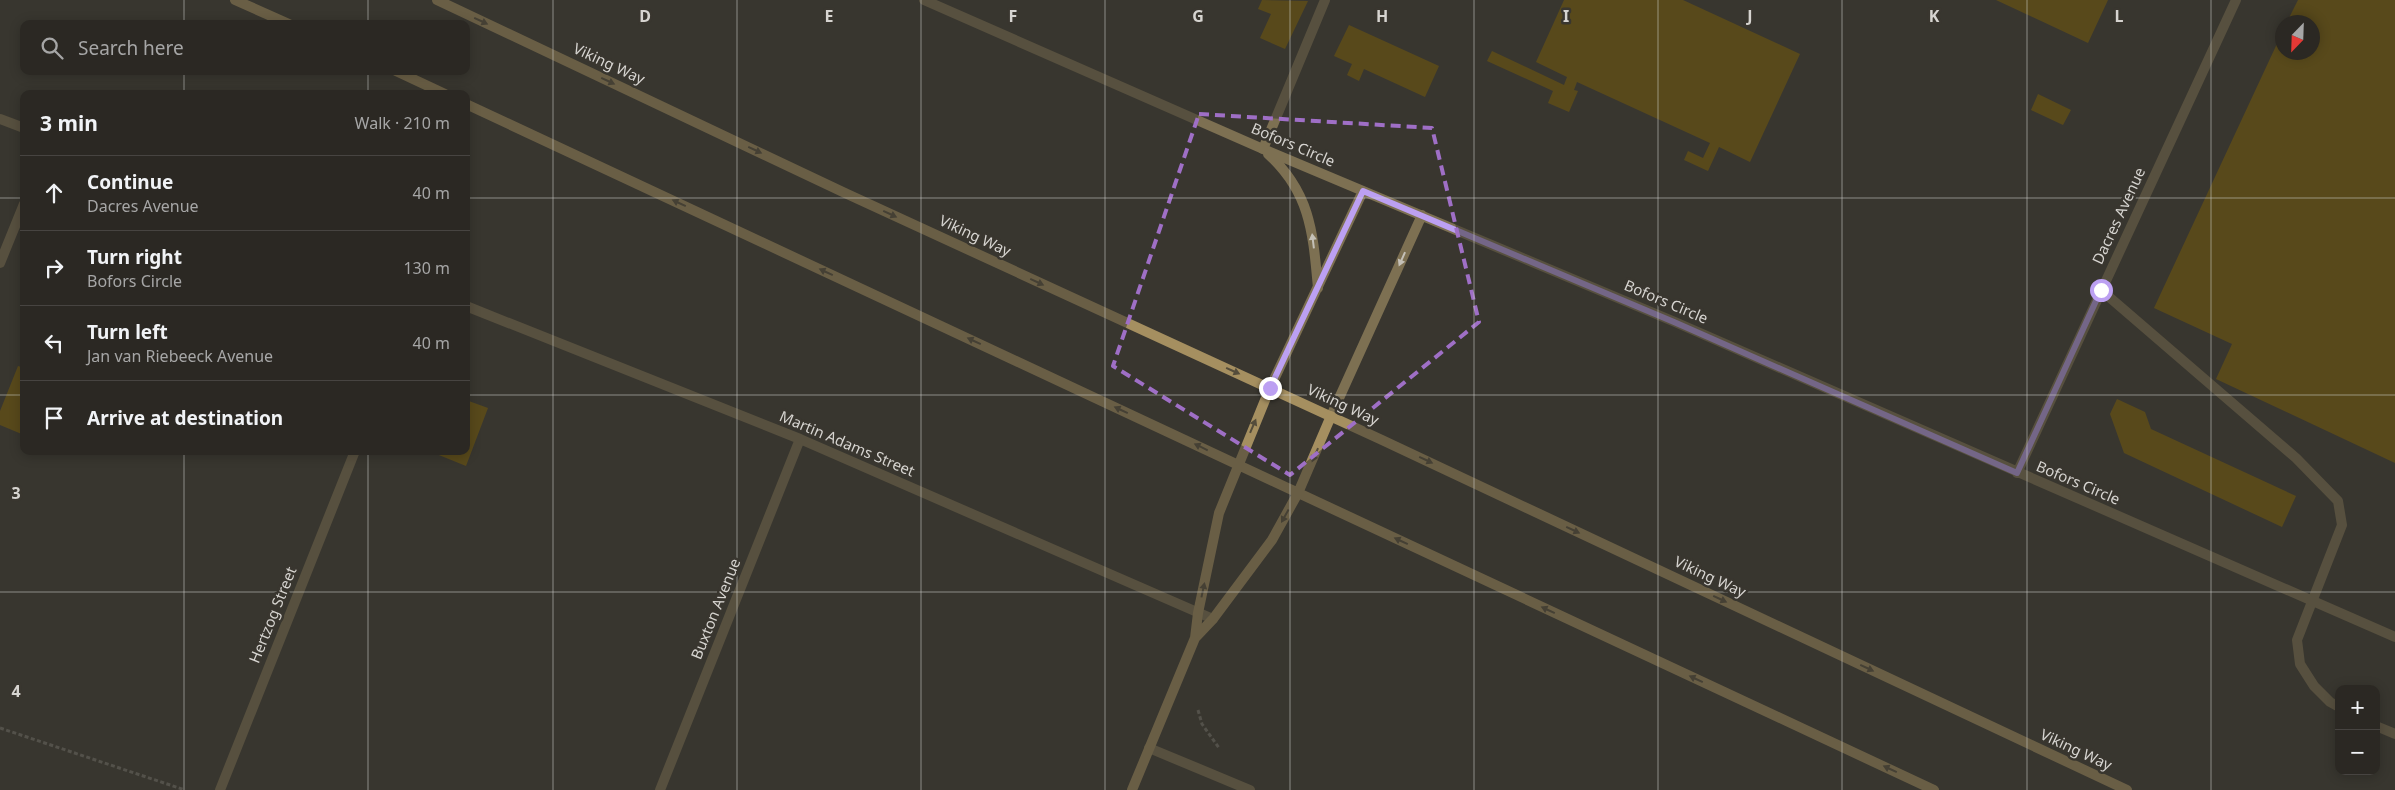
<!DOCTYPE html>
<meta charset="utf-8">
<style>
body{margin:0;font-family:"Noto Sans",sans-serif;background:#33302b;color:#f1f3f6}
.controls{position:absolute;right:15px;bottom:15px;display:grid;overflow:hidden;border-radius:10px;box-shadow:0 2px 12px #0003}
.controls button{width:45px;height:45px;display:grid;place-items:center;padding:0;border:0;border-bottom:1px solid #474441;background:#2b2823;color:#f1f3f6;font:25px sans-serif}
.compass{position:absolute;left:2275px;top:15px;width:45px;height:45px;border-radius:50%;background:#2b2823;box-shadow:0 2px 12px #0003;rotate:203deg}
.stop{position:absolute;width:15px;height:15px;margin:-11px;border:4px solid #bca0f2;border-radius:50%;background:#fff}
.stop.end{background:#bca0f2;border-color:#fff;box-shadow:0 1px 5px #0008}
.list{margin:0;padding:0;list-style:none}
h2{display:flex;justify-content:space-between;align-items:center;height:65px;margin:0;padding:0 20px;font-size:21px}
h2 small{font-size:16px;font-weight:400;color:#a6a6a6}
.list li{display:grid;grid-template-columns:32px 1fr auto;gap:15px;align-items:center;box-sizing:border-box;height:75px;padding:0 20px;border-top:1px solid #474441}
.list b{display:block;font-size:19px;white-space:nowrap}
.list p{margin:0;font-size:16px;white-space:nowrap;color:#a6a6a6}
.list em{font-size:16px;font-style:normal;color:#a6a6a6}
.icon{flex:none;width:28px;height:28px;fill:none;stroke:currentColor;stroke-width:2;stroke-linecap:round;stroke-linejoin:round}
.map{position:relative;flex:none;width:2395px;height:790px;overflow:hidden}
.search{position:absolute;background:#2b2823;box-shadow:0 2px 12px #0003;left:20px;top:20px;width:450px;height:55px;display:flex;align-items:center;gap:12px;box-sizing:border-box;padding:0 18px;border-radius:10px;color:#a6a6a6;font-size:19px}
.panel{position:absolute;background:#2b2823;box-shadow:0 2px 12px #0003;left:20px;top:90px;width:450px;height:365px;border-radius:10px}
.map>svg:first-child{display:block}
</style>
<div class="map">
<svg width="2395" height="790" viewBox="0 0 2395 790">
<rect width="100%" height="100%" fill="#39362f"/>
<!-- building -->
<path fill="#7f6004" d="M1262,0L1308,1L1285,49L1260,38L1271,14L1258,9Z
M1564,0H1683L1800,54L1750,162L1719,147L1708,171L1684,160L1688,151L1703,158L1710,143L1577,82L1574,90L1578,91L1569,112L1548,103L1553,91L1487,61L1492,51L1564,85L1567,77L1536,62Z
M1996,0H2108L2088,43Z
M2298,0H2395V463L2216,379L2232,344L2154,308L2282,33V52H2312V22H2287Z
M1349,25L1439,66L1425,97L1364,69L1359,81L1347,75L1352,64L1334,56Z
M2038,94L2071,110L2063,125L2031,110Z
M18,366L24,368V435L0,425V411Z
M2117,399L2145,412L2151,429L2296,496L2282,527L2124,453L2110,414Z
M466,400L488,408L466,466L429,451H466Z"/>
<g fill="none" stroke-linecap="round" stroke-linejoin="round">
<!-- path -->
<path stroke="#73716b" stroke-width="3" stroke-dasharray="4 2.5" stroke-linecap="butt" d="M1198,710L1202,724L1219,748
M0,728L185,790"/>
<!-- lane -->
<path stroke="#7d7052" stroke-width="10" d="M1263,149L1325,0
M2101,290L2296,458L2338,501L2342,525L2297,640L2300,664L2314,686L2330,702L2339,707
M2376,726L2395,734"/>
<!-- street -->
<path stroke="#7d7052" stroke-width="10" d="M924,0L1263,149L1675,322L2395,637
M0,119L24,128
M1268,154C1311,193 1313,234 1318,288
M0,263L24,204
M466,306L800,439L1213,619
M1270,388L1363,191
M1331,416L1422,215
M2017,473L2236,0
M1149,748L1250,790
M220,790L355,451
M660,790L800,439"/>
<!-- secondary -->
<path stroke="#a58f60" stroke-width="10" d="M235,0L289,24
M437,0L845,193L1382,440L2127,790
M396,71L445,94
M466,104L1934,790
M1195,638L1213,619L1272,540L1298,493L1331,416
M1132,790L1195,638L1198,613L1219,513L1270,388"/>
</g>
<!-- one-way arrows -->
<defs><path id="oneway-solid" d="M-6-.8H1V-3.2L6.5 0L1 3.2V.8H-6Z" transform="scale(1.25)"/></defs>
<g fill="#544c3b">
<use href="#oneway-solid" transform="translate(481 21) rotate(25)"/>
<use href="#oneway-solid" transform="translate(608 81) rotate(25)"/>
<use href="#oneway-solid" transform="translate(755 150) rotate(25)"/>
<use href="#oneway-solid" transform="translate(679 203) rotate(-155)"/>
<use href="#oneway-solid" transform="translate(890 214) rotate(25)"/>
<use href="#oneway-solid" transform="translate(826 272) rotate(-155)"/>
<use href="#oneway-solid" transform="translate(1037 282) rotate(25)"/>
<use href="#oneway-solid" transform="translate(974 341) rotate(-155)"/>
<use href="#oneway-solid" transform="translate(1233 371) rotate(24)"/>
<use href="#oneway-solid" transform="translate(1121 410) rotate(-155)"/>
<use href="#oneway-solid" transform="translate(1253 426) rotate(-67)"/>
<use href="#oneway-solid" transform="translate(1201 447) rotate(-154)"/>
<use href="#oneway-solid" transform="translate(1315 455) rotate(114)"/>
<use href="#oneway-solid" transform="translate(1426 460) rotate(25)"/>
<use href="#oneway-solid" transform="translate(1285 516) rotate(119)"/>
<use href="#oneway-solid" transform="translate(1573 530) rotate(25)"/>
<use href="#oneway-solid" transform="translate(1401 541) rotate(-155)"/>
<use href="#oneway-solid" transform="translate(1203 590) rotate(-78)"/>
<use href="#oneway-solid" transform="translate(1720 599) rotate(25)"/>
<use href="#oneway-solid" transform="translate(1548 610) rotate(-155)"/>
<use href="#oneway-solid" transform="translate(1867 668) rotate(25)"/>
<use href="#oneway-solid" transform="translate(1696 679) rotate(-155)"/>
<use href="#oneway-solid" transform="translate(1890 769) rotate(-155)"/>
</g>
<g fill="#c4c0b7">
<use href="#oneway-solid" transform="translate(1313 241) rotate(-97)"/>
<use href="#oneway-solid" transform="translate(1402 259) rotate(114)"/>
</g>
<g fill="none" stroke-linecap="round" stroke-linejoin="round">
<!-- route -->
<path stroke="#bca0f2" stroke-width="6" d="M1270,388L1363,191L1674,322L2017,473L2101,290"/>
</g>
<!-- marked area -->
<path d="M0 0H2395V790H0ZM1199,114L1432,128L1479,322L1290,475L1113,366Z" fill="#39362f" fill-opacity=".55" fill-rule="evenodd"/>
<path fill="none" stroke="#9f6fc6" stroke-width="4" stroke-dasharray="10 6" stroke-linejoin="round" d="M1199,114L1432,128L1479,322L1290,475L1113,366Z"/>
<!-- grid -->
<path fill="none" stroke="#d6d4d0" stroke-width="1" stroke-opacity="0.55" d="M184,0V24M368,0V24M553,0V790M737,0V790M921,0V790M1105,0V790M1290,0V790M1474,0V790M1658,0V790M1842,0V790M2027,0V790M2211,0V790M184,71V94M368,71V94M0,198H24M466,198H2395M0,395H24M466,395H2395M184,451V790M368,451V790M0,592H2395"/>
<g text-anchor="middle" stroke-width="5" stroke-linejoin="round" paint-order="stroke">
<!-- street labels -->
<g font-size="15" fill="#d6d4d0" stroke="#39362f">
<text transform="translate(609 64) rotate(25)" y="5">Viking Way</text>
<text transform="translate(1293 145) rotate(23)" y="5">Bofors Circle</text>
<text transform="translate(2119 216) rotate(-65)" y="5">Dacres Avenue</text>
<text transform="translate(975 236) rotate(25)" y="5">Viking Way</text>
<text transform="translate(1666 302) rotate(23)" y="5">Bofors Circle</text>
<text transform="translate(1343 405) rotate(25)" y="5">Viking Way</text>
<text transform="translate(847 444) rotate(23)" y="5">Martin Adams Street</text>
<text transform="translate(2078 483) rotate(23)" y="5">Bofors Circle</text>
<text transform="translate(1710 577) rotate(25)" y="5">Viking Way</text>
<text transform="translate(716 609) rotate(-68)" y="5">Buxton Avenue</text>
<text transform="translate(273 615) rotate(-68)" y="5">Hertzog Street</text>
<text transform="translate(2076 750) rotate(25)" y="5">Viking Way</text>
</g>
</g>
<g font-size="16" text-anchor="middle" font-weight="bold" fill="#d6d4d0" stroke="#39362f" stroke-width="5" stroke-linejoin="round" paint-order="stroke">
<text x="645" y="22">D</text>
<text x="829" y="22">E</text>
<text x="1013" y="22">F</text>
<text x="1198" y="22">G</text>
<text x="1382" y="22">H</text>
<text x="1566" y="22">I</text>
<text x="1750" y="22">J</text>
<text x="1934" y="22">K</text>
<text x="2119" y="22">L</text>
<text x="16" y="499">3</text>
<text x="16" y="697">4</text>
</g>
</svg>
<div class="controls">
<button>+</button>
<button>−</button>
</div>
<svg class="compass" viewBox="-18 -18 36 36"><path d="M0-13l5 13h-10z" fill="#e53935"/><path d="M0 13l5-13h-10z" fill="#a6a6a6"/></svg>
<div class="stop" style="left:2101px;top:290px"></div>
<div class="stop end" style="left:1270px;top:388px"></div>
<div class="search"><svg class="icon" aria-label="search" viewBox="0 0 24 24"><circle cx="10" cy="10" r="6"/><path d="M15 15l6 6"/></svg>Search here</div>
<section class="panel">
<h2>3 min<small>Walk · 210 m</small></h2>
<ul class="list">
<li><svg class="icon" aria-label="ahead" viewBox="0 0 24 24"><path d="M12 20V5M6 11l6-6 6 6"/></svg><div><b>Continue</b><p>Dacres Avenue</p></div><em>40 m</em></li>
<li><svg class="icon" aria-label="right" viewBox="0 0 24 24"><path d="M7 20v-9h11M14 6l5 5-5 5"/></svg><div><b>Turn right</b><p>Bofors Circle</p></div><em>130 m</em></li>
<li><svg class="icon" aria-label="left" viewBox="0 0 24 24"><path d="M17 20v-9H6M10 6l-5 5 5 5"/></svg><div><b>Turn left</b><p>Jan van Riebeeck Avenue</p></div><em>40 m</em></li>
<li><svg class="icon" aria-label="arrive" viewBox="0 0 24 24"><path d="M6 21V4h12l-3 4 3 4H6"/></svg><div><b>Arrive at destination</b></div></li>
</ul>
</section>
</div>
